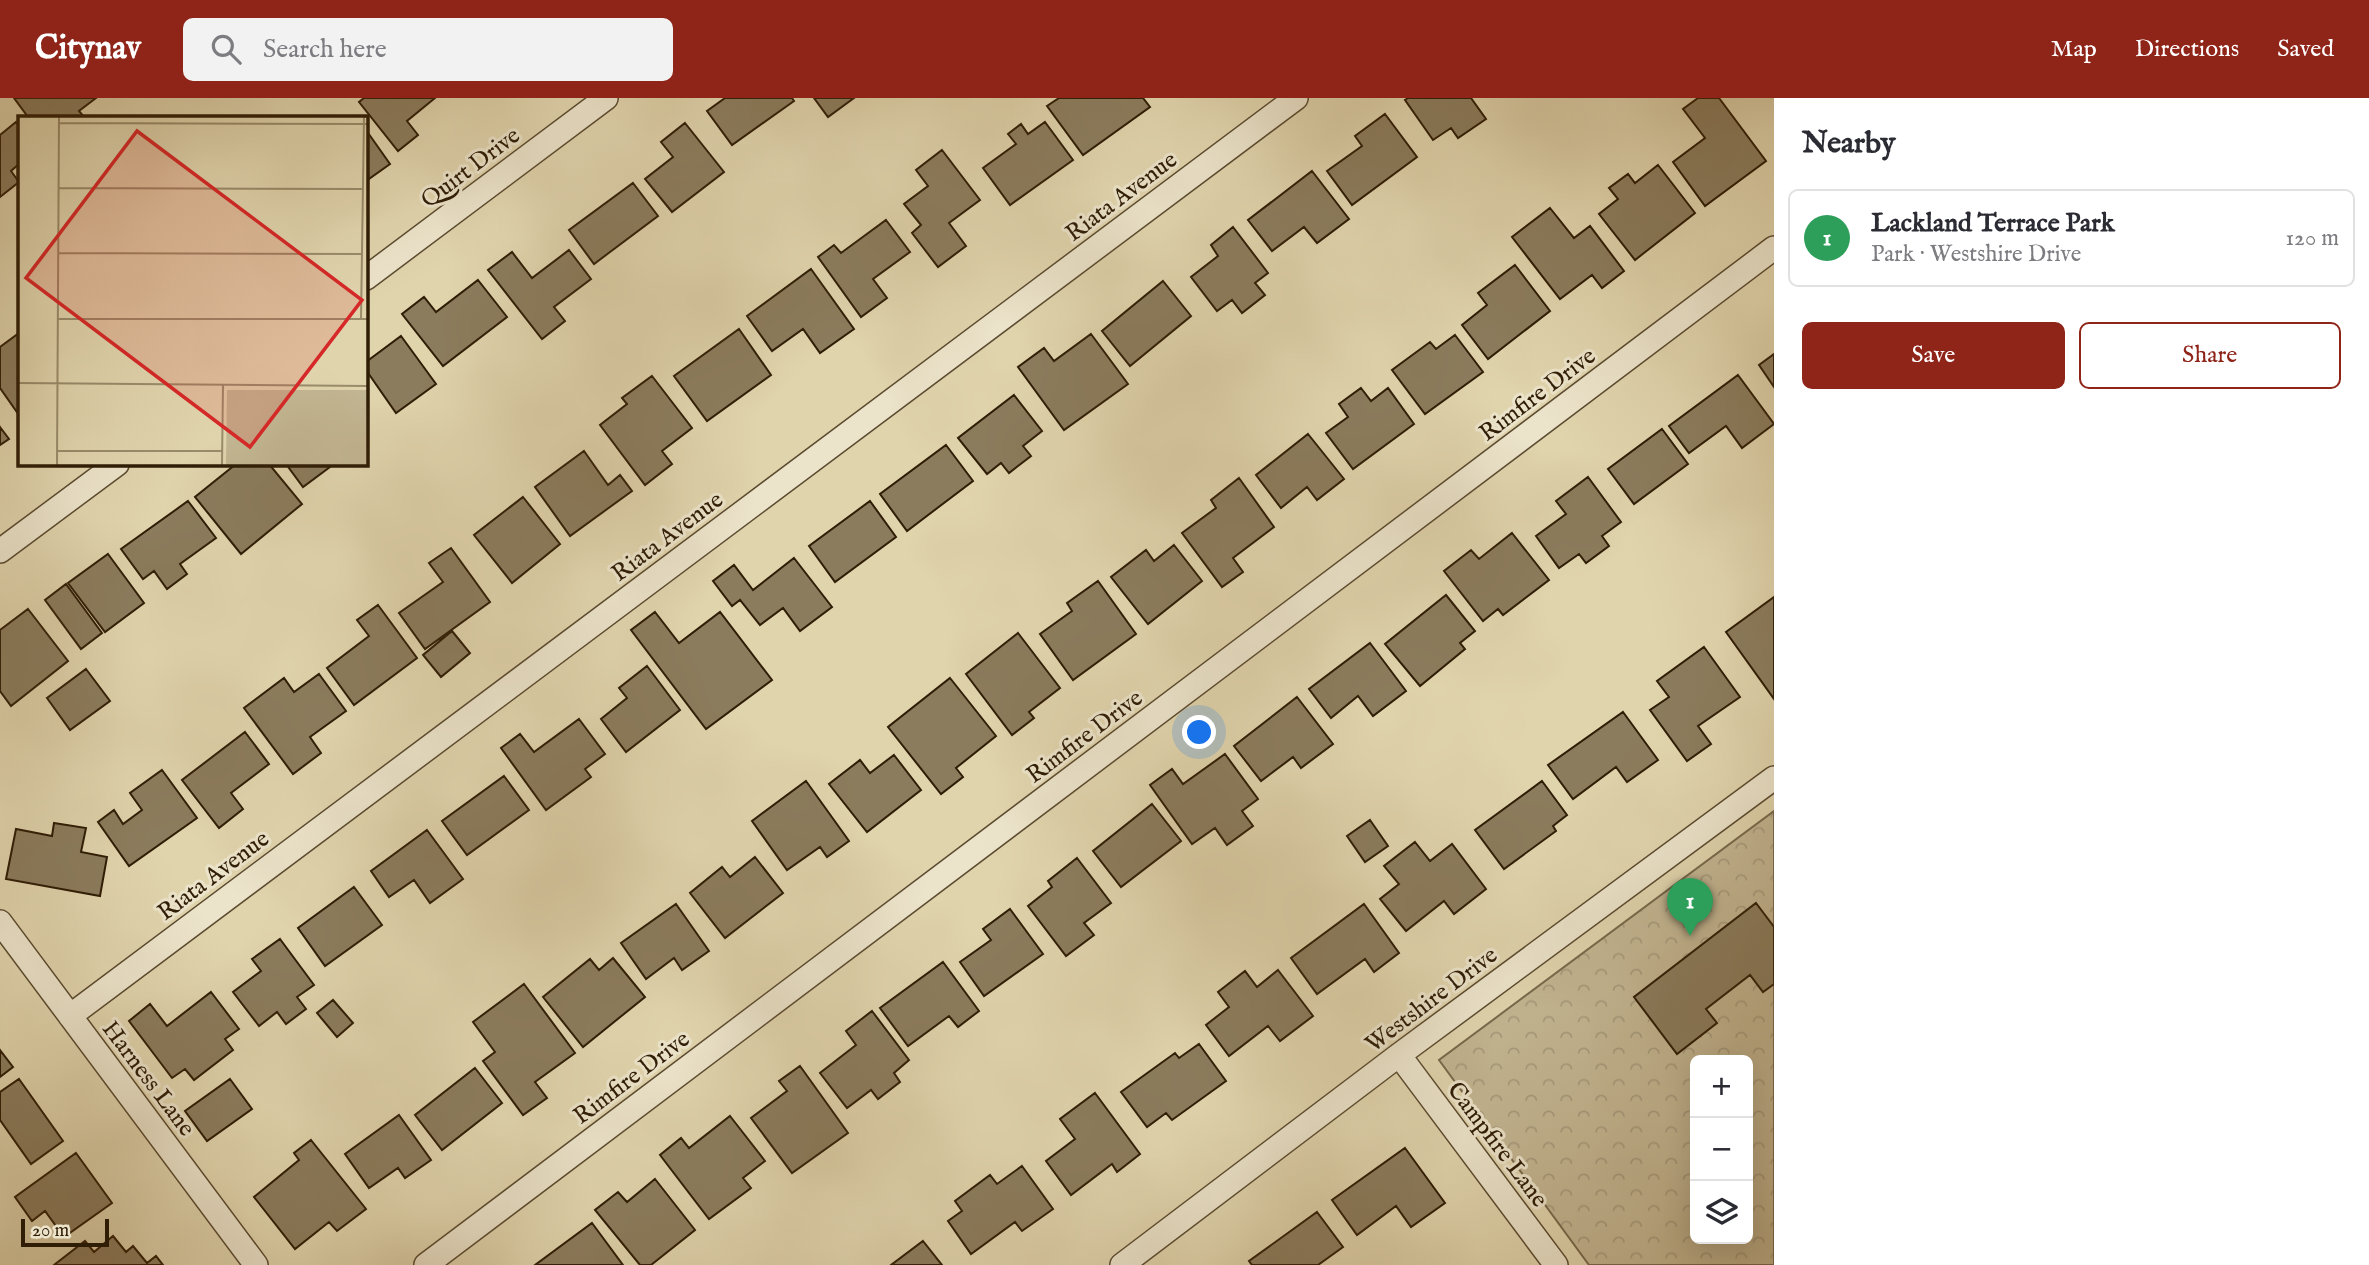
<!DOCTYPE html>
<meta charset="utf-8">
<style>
body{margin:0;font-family:"IM FELL English",serif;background:#f2f2f3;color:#2b2b33}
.controls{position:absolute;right:21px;bottom:21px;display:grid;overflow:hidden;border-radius:10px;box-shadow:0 7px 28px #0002}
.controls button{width:63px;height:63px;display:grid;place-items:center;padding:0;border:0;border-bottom:2px solid #e1e1e2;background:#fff;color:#2b2b33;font:35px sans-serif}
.scale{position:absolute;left:21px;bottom:18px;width:88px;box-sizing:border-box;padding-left:7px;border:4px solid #2f1d06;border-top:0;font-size:19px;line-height:24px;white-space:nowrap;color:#2f1d06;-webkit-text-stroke:5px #ebe3ca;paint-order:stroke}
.you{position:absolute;left:1200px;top:635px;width:24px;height:24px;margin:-18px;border:5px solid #fff;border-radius:50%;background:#1a73e8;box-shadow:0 0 0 10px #1a73e833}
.badge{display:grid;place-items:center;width:46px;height:46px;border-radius:50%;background:#8f2418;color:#fff;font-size:23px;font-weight:700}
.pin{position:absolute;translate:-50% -58px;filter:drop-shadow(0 2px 4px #0008)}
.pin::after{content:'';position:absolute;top:37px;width:24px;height:21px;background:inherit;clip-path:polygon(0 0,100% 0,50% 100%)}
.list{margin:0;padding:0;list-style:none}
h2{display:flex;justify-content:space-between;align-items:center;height:91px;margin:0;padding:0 28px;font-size:30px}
h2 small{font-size:23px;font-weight:400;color:#7c7c81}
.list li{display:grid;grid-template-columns:46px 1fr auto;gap:21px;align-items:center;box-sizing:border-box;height:98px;margin:0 14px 14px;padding:0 14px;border:2px solid #e1e1e2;border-radius:10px}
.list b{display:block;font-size:26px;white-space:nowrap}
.list p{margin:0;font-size:23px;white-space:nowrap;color:#7c7c81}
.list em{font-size:23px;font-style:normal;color:#7c7c81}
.actions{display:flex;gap:14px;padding:21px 28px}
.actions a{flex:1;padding:16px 0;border:2px solid #8f2418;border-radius:10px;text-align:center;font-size:24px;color:#8f2418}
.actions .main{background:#8f2418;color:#fff}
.icon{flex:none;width:38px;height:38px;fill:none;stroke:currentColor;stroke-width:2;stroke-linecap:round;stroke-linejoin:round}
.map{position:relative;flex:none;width:1774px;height:1167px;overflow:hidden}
header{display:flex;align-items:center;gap:42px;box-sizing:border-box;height:98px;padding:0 35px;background:#8f2418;color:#fff}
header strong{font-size:33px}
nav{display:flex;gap:38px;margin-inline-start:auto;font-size:24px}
.search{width:490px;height:63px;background:#f2f2f3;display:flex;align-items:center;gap:18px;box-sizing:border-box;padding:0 24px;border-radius:10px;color:#7c7c81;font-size:26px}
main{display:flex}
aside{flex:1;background:#fff}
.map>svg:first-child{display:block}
</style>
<header>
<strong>Citynav</strong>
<div class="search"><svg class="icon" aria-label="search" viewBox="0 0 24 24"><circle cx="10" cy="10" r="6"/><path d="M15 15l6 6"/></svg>Search here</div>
<nav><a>Map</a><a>Directions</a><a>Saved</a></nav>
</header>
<main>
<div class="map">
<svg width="1774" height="1167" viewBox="0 0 1774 1167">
<defs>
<pattern id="forest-crowns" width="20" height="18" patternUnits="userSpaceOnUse" patternTransform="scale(1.75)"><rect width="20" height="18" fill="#c2b591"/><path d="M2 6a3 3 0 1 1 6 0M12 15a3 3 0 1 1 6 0" fill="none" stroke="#a79b7c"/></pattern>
</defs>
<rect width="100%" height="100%" fill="#e0d4ad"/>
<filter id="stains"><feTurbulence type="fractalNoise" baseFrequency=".00286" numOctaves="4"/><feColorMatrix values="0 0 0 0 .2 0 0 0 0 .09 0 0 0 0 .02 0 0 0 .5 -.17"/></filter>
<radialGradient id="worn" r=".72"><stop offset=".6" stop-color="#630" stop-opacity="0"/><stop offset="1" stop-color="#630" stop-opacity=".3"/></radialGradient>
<!-- forest -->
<path fill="url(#forest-crowns)" stroke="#78694c" stroke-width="2" fill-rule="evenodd" d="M1774,713V1167H1589L1439,962ZM1695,962H1748V1141H1695Z"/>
<!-- building -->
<path fill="#8b7c5d" stroke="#2f1d06" stroke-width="2" d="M14,0H96L79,13L84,19H28Z
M364,0H435L407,23L418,37L398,53L359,4Z
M725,0H792L794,3L732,47L707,13Z
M814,0H854L828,19Z
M1059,0H1143L1150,9L1083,57L1047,8Z
M1408,0H1471L1486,21L1458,40L1451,30L1433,42L1405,2Z
M1698,0H1719L1766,63L1705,108L1673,64L1705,40L1683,11Z
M1385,16L1417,59L1352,107L1327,73L1362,48L1355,38Z
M16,24L19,28V66L11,73L19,84L0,99V37Z
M1045,24L1073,62L1010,107L983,70L1016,46L1008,36L1021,26L1028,36Z
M685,25L724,74L672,114L645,81L673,59L661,44Z
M366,32L390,66L366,83Z
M942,52L980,102L949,125L966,148L938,169L912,135L921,127L904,106L928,88L916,72Z
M1658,67L1695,115L1635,162L1599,116L1618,101L1609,90L1628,76L1635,85Z
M1312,73L1349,121L1317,145L1304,129L1272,153L1248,122Z
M633,85L658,118L594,166L569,132Z
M1550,110L1574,140L1590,128L1624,173L1602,190L1592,177L1560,201L1512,139Z
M886,122L910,154L873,181L887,200L861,219L818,159L834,147L841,155Z
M1233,129L1268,175L1255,185L1265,197L1242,215L1232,202L1217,213L1191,179L1218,158L1211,147Z
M569,152L591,181L554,209L565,223L542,241L488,172L512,154L532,180Z
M1515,167L1550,213L1488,261L1462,227L1487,207L1478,195Z
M811,171L854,231L820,255L803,231L772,253L747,218Z
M478,182L507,219L443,268L402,216L424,199L436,214Z
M1163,183L1191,218L1130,268L1102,233Z
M739,231L771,277L707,323L674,278Z
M19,235V317L0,290V249Z
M1091,236L1128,286L1064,332L1018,269L1044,250L1054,263Z
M1455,237L1483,274L1425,316L1392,272L1430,244L1436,251Z
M401,238L436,286L396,315L366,272V264Z
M1774,256V289L1759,267Z
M1738,277L1774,326L1742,350L1726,328L1689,355L1669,328Z
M652,278L692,330L662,353L672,366L645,387L600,327L627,306L622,300Z
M1361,290L1371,303L1388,290L1414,326L1353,371L1326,335L1348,319L1339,306Z
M1014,297L1042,333L1023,348L1031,358L1009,375L1001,365L987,376L958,340Z
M0,329L9,341L0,347Z
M1662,331L1688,366L1634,406L1608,371Z
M1308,336L1344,381L1317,402L1307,389L1281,410L1256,377Z
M946,347L973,383L907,433L880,396Z
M584,353L608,387L620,377L632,393L570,438L535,389Z
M236,366H269L302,406L241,456L195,399Z
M286,366H334L303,389Z
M1588,379L1621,424L1602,438L1609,448L1586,465L1579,456L1559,470L1536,438L1566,416L1556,403Z
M1239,380L1274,429L1233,460L1243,474L1222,489L1182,435L1216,410L1211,402Z
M523,399L560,446L512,485L474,437Z
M188,403L216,440L180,466L187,476L167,491L154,473L143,481L121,451Z
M870,403L896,439L835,484L809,448Z
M1512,435L1549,482L1503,517L1498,511L1483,523L1444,473L1471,452L1479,461Z
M1174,447L1202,483L1148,526L1111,479L1146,452L1154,463Z
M451,450L490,504L425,551L399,515L443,484L429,465Z
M108,456L144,505L105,534L68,485Z
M794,460L832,509L800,533L783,510L760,527L740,502L732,508L713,483L734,467L753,492Z
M1098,483L1136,536L1073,582L1040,536L1072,513L1067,505Z
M66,486L102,535L81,551L45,502Z
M1446,497L1475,533L1460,545L1465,551L1420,588L1385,546Z
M1774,499V601L1726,534Z
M378,507L417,560L354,607L327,570L369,538L357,522Z
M28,511L68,563L11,608L0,593V532Z
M655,514L679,545L720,514L772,582L706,631L631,532Z
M452,533L470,555L441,579L423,557Z
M1018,535L1060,590L1029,614L1034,620L1012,637L966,576Z
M1370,545L1406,593L1373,618L1358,598L1331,620L1309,591Z
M1704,549L1740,599L1698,628L1711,646L1687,663L1650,612L1669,599L1657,583Z
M647,568L680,612L626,654L601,621L627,600L619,590Z
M86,571L110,603L70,632L47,600Z
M319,576L346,613L310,639L321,655L293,676L244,610L284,580L294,594Z
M950,580L996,638L956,670L963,679L941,696L888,629Z
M1297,599L1333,646L1301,670L1293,659L1261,683L1234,648Z
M1623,614L1658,662L1627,684L1616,669L1573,701L1548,667Z
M579,621L605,656L585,671L591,679L546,712L501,650L520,636L534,654Z
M245,634L269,666L231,695L243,711L219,730L182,682Z
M1225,656L1258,701L1242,713L1253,728L1227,747L1215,730L1192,746L1150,687L1172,671L1183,686Z
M894,657L921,692L867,734L829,686L860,662L870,675Z
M162,672L197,720L129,768L98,724L114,712L123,726L142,712L130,695Z
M504,678L529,712L467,757L442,723Z
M806,683L849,743L827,759L820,749L787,772L752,723Z
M1542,683L1567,717L1553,728L1556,733L1504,771L1475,732Z
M1152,706L1181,743L1121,789L1093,753Z
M1370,722L1388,748L1365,764L1347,738Z
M54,725L86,730L81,754L107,759L100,798L6,781L16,731L52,738Z
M427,732L463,781L430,805L414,782L389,799L371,773Z
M1415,744L1430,763L1452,746L1486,791L1454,816L1444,803L1406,833L1380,801L1399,786L1384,768Z
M755,759L783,795L725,840L690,795L722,769L730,779Z
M1077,760L1111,805L1084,825L1094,837L1066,858L1028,808L1052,789L1048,783Z
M354,789L382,827L325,868L298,830Z
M1756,805L1774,829V886L1763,894L1750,877L1706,911L1717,925L1677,956L1634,899Z
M676,806L709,853L682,872L674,860L646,881L621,845Z
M1364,806L1399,855L1374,874L1365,861L1317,896L1291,860Z
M1010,811L1043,856L984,898L960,864L991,842L983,831Z
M280,841L314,887L297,899L306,911L286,926L277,914L259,928L233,894L261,873L252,861Z
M613,860L645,899L583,949L543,899L590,861L599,872Z
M943,864L979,913L958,929L949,918L908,948L880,910Z
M1278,872L1313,918L1280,943L1268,928L1229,958L1206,927L1229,909L1218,894L1245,873L1257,889Z
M524,886L575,955L535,984L547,1000L523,1017L483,963L495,954L473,924Z
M211,894L239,931L225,941L233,952L194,982L185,971L172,980L129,923L150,906L167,928Z
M333,902L353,925L337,939L317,915Z
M872,913L909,962L894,975L900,984L878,1001L871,992L847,1010L820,975L856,947L846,933Z
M1199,946L1226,983L1172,1022L1166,1015L1147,1029L1121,994L1175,955L1179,960Z
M0,952L13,969L0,979Z
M800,968L848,1035L792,1075L751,1020L787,993L779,983Z
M475,970L502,1005L442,1052L415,1017Z
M19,981L63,1043L31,1066L0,1022V994Z
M230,981L252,1011L207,1043L185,1013Z
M1095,995L1140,1056L1117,1074L1112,1066L1071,1097L1046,1063L1075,1041L1060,1021Z
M399,1017L431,1062L405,1080L398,1070L369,1090L345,1056Z
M730,1018L765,1063L743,1080L751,1090L709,1121L660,1057L681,1040L689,1050Z
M311,1042L366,1111L337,1133L329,1124L295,1151L254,1099L299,1062L294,1055Z
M1405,1050L1445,1105L1411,1129L1396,1108L1357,1137L1332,1102Z
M76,1055L112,1105L64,1139L45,1113L32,1123L15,1099Z
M1022,1068L1053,1111L1022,1133L1015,1124L971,1156L948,1123L962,1113L955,1103L990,1077L997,1086Z
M655,1081L695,1132L651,1167H640L595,1112L618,1094L627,1104Z
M1317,1114L1343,1149L1318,1167H1252L1249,1163Z
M592,1125L623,1167H535Z
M113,1138L126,1154L133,1148L147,1165L156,1158L163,1167H54L85,1143L94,1154Z
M923,1143L942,1167H891Z"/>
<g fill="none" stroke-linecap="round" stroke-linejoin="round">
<defs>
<path id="street" d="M366,180L606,0
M0,453L117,366
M0,824L256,1167
M70,918L1296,0
M1399,957L1556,1167
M426,1167L1774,150
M1122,1167L1399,957L1774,680"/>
</defs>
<!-- street casing -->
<use href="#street" stroke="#5b4b30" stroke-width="26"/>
<!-- street -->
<use href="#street" stroke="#ebe3ca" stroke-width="23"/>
</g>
<g text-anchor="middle" stroke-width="6" stroke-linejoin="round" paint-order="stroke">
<!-- street labels -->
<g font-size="24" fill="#2f1d06" stroke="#ebe3ca">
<text transform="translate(470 69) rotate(-37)" y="8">Quirt Drive</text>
<text transform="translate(1121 98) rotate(-37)" y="8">Riata Avenue</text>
<text transform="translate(1537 296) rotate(-37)" y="8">Rimfire Drive</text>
<text transform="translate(667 438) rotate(-37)" y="8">Riata Avenue</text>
<text transform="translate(1084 638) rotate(-37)" y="8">Rimfire Drive</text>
<text transform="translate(213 777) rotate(-37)" y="8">Riata Avenue</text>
<text transform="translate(1431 901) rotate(-37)" y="8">Westshire Drive</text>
<text transform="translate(631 979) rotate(-37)" y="8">Rimfire Drive</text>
<text transform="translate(149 980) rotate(53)" y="8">Harness Lane</text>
<text transform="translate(1498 1046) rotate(53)" y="8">Campfire Lane</text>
</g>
</g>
<!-- overview -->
<g transform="translate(18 18)">
<rect width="350" height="350" fill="#e0d4ad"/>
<path d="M209,274H350V349H208Z" fill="#c2b591"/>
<path fill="none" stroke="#998b6a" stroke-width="2" d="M41,7L350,8M41,72L346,73M40,137L345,138M40,203H350M343,203L346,1M0,267L350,270M39,335H205M39,349L41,1M204,349L205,269"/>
<path fill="#d62828" fill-opacity="0.15" stroke="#d62828" stroke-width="3.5" d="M119,15L344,184L232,331L8,162Z"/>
<rect width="350" height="350" fill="none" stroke="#2f1d06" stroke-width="3.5"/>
</g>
<rect width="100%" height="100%" filter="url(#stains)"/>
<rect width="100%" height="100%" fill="url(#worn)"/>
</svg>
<div class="controls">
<button>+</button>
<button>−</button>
<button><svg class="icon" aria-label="layers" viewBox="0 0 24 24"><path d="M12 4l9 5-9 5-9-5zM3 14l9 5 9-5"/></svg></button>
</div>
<div class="scale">20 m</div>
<div class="you"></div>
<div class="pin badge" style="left:1690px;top:838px;background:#2e9e5b">1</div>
</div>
<aside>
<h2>Nearby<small></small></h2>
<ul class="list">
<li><span class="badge" style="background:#2e9e5b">1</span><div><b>Lackland Terrace Park</b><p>Park · Westshire Drive</p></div><em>120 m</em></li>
</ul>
<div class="actions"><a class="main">Save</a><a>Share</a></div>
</aside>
</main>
